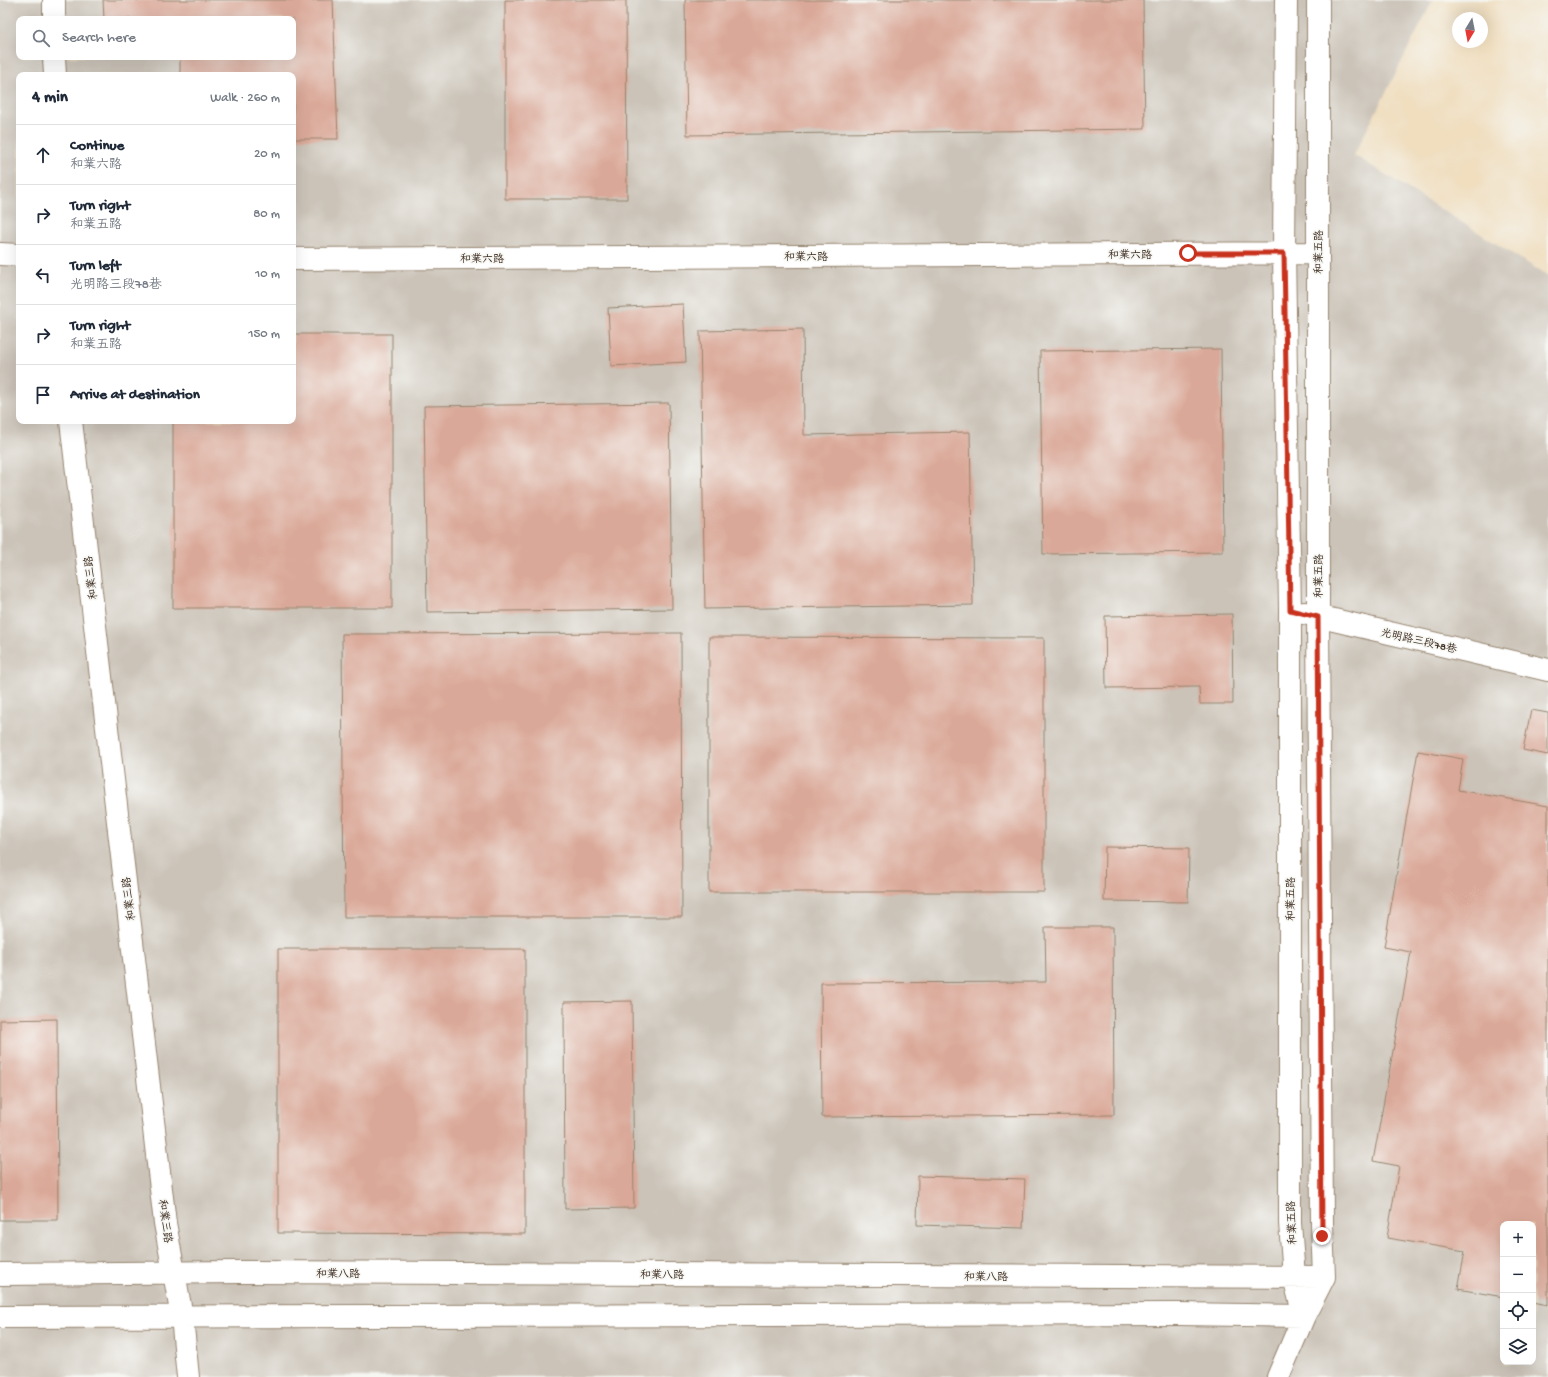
<!DOCTYPE html>
<meta charset="utf-8">
<style>
body{margin:0;font-family:"Gochi Hand","LXGW WenKai TC",sans-serif;background:#f2f2f3;color:#1f2937}
.controls{position:absolute;right:12px;bottom:12px;display:grid;overflow:hidden;border-radius:8px;box-shadow:0 4px 16px #0002}
.controls button{width:36px;height:36px;display:grid;place-items:center;padding:0;border:0;border-bottom:1px solid #e0e1e3;background:#fff;color:#1f2937;font:20px sans-serif}
.compass{position:absolute;left:1452px;top:12px;width:36px;height:36px;border-radius:50%;background:#fff;box-shadow:0 4px 16px #0002;rotate:190deg}
.stop{position:absolute;width:12px;height:12px;margin:-9px;border:3px solid #c8321e;border-radius:50%;background:#fff}
.stop.end{background:#c8321e;border-color:#fff;box-shadow:0 1px 4px #0008}
.list{margin:0;padding:0;list-style:none}
h2{display:flex;justify-content:space-between;align-items:center;height:52px;margin:0;padding:0 16px;font-size:17px}
h2 small{font-size:13px;font-weight:400;color:#747a83}
.list li{display:grid;grid-template-columns:26px 1fr auto;gap:12px;align-items:center;box-sizing:border-box;height:60px;padding:0 16px;border-top:1px solid #e0e1e3}
.list b{display:block;font-size:15px;white-space:nowrap}
.list p{margin:0;font-size:13px;white-space:nowrap;color:#747a83}
.list em{font-size:13px;font-style:normal;color:#747a83}
.icon{flex:none;width:22px;height:22px;fill:none;stroke:currentColor;stroke-width:2;stroke-linecap:round;stroke-linejoin:round}
.map{position:relative;flex:none;width:1548px;height:1377px;overflow:hidden}
.search{position:absolute;background:#fff;box-shadow:0 4px 16px #0002;left:16px;top:16px;width:280px;height:44px;display:flex;align-items:center;gap:10px;box-sizing:border-box;padding:0 14px;border-radius:8px;color:#747a83;font-size:15px}
.panel{position:absolute;background:#fff;box-shadow:0 4px 16px #0002;left:16px;top:72px;width:280px;height:352px;border-radius:8px}
.map>svg:first-child{display:block}
</style>
<div class="map">
<svg width="1548" height="1377" viewBox="0 0 1548 1377">
<rect width="100%" height="100%" fill="#f6f6f2"/>
<filter id="ink" filterUnits="userSpaceOnUse"><feTurbulence type="fractalNoise" baseFrequency=".025" numOctaves="2"/><feDisplacementMap in="SourceGraphic" scale="8" xChannelSelector="R" yChannelSelector="G"/><feConvolveMatrix kernelMatrix="1 2 1 2 8 2 1 2 1" color-interpolation-filters="sRGB"/></filter>
<filter id="wash" filterUnits="userSpaceOnUse"><feTurbulence type="fractalNoise" baseFrequency=".012" numOctaves="4" result="noise"/><feDisplacementMap in="SourceGraphic" scale="16" xChannelSelector="R" yChannelSelector="G"/><feGaussianBlur stdDeviation="0.9" result="paint"/><feColorMatrix in="noise" values="0 0 0 0 0 0 0 0 0 0 0 0 0 0 0 0 0 1.4 0 .05"/><feComposite in="paint" operator="in"/></filter>
<g filter="url(#wash)">
<rect width="100%" height="100%" fill="#f0debf"/>
<!-- industrial -->
<path fill="#cbc3b8" fill-rule="evenodd" d="M0,0H1433L1354,155L1548,276V1377H0ZM19,19H293V57H19ZM19,75H293V421H19ZM1503,1224H1533V1362H1503Z"/>
<g id="blocks">
<!-- building -->
<path fill="#daa898" d="M103,0H333L338,139H293V75H180V57H293V19H104Z
M505,0H626L627,199H505Z
M685,0H1143L1145,129L687,135Z
M683,304L686,362L611,366L608,308Z
M803,329L804,435L970,432L973,605L705,609L700,331Z
M293,334H392V608H173V421H293Z
M1221,349L1223,552L1043,554L1040,351Z
M669,403L672,609L427,612L424,406Z
M1232,614L1233,704H1200L1199,687L1106,688L1105,616Z
M681,633L682,917H344L342,634Z
M709,637L1044,638V892H709Z
M1531,710L1548,713V755L1523,750Z
M1418,751L1463,759L1458,790L1548,806V1305L1533,1302V1224H1503V1297L1458,1289L1465,1251L1387,1238L1399,1166L1373,1161L1411,952L1384,947Z
M1105,847L1189,848L1188,902L1104,901Z
M1045,927H1113L1114,1115L822,1117L821,983L1046,982Z
M278,949H525V1234L278,1233Z
M632,1001L634,1208L565,1209L564,1002Z
M57,1019L58,1220H0V1020Z
M918,1176L1025,1179L1023,1228L917,1225Z"/>
</g>
</g>
<g filter="url(#ink)">
<use href="#blocks" fill-opacity="0" stroke="#96846e" stroke-width="1"/>
<g fill="none" stroke-linecap="round" stroke-linejoin="round">
<defs>
<path id="minor" d="M54,0V19
M1286,0L1284,253L1290,610V1223L1294,1277L1304,1316
M54,57L55,75
M0,254L19,255
M293,259L1318,253
M71,421L165,1223L182,1317L188,1377
M1304,613L1548,670
M0,1274L241,1272L1324,1277
M0,1317L1179,1314L1304,1316
M1278,1377L1304,1316L1324,1277L1322,1223L1318,617V0"/>
</defs>
<!-- minor casing -->
<use href="#minor" stroke="#96846e" stroke-width="24"/>
<!-- minor -->
<use href="#minor" stroke="#fff" stroke-width="22"/>
</g>
</g>
<g fill="none" stroke-linecap="round" stroke-linejoin="round" filter="url(#ink)">
<!-- route -->
<path stroke="#c8321e" stroke-width="5" d="M1188,253H1284L1290,610L1318,617L1322,1236"/>
</g>
<g text-anchor="middle" stroke-width="3" stroke-linejoin="round" paint-order="stroke">
<!-- street labels -->
<g font-size="11" fill="#3b2a1e" stroke="#f6f6f2">
<text transform="translate(1318 252) rotate(-90)" y="4">和業五路</text>
<text x="1130" y="258">和業六路</text>
<text x="806" y="260">和業六路</text>
<text x="482" y="262">和業六路</text>
<text transform="translate(1318 576) rotate(-90)" y="4">和業五路</text>
<text transform="translate(90 578) rotate(-97)" y="4">和業三路</text>
<text transform="translate(1419 640) rotate(13)" y="4">光明路三段78巷</text>
<text transform="translate(128 899) rotate(-97)" y="4">和業三路</text>
<text transform="translate(1290 899) rotate(-90)" y="4">和業五路</text>
<text transform="translate(166 1221) rotate(82)" y="4">和業三路</text>
<text transform="translate(1291 1223) rotate(-92)" y="4">和業五路</text>
<text x="338" y="1277">和業八路</text>
<text x="662" y="1278">和業八路</text>
<text x="986" y="1280">和業八路</text>
</g>
</g>
</svg>
<div class="controls">
<button>+</button>
<button>−</button>
<button><svg class="icon" aria-label="locate" viewBox="0 0 24 24"><circle cx="12" cy="12" r="6"/><path d="M12 2v4M12 18v4M2 12h4M18 12h4"/></svg></button>
<button><svg class="icon" aria-label="layers" viewBox="0 0 24 24"><path d="M12 4l9 5-9 5-9-5zM3 14l9 5 9-5"/></svg></button>
</div>
<svg class="compass" viewBox="-18 -18 36 36"><path d="M0-13l5 13h-10z" fill="#e53935"/><path d="M0 13l5-13h-10z" fill="#747a83"/></svg>
<div class="stop" style="left:1188px;top:253px"></div>
<div class="stop end" style="left:1322px;top:1236px"></div>
<div class="search"><svg class="icon" aria-label="search" viewBox="0 0 24 24"><circle cx="10" cy="10" r="6"/><path d="M15 15l6 6"/></svg>Search here</div>
<section class="panel">
<h2>4 min<small>Walk · 260 m</small></h2>
<ul class="list">
<li><svg class="icon" aria-label="ahead" viewBox="0 0 24 24"><path d="M12 20V5M6 11l6-6 6 6"/></svg><div><b>Continue</b><p>和業六路</p></div><em>20 m</em></li>
<li><svg class="icon" aria-label="right" viewBox="0 0 24 24"><path d="M7 20v-9h11M14 6l5 5-5 5"/></svg><div><b>Turn right</b><p>和業五路</p></div><em>80 m</em></li>
<li><svg class="icon" aria-label="left" viewBox="0 0 24 24"><path d="M17 20v-9H6M10 6l-5 5 5 5"/></svg><div><b>Turn left</b><p>光明路三段78巷</p></div><em>10 m</em></li>
<li><svg class="icon" aria-label="right" viewBox="0 0 24 24"><path d="M7 20v-9h11M14 6l5 5-5 5"/></svg><div><b>Turn right</b><p>和業五路</p></div><em>150 m</em></li>
<li><svg class="icon" aria-label="arrive" viewBox="0 0 24 24"><path d="M6 21V4h12l-3 4 3 4H6"/></svg><div><b>Arrive at destination</b></div></li>
</ul>
</section>
</div>
